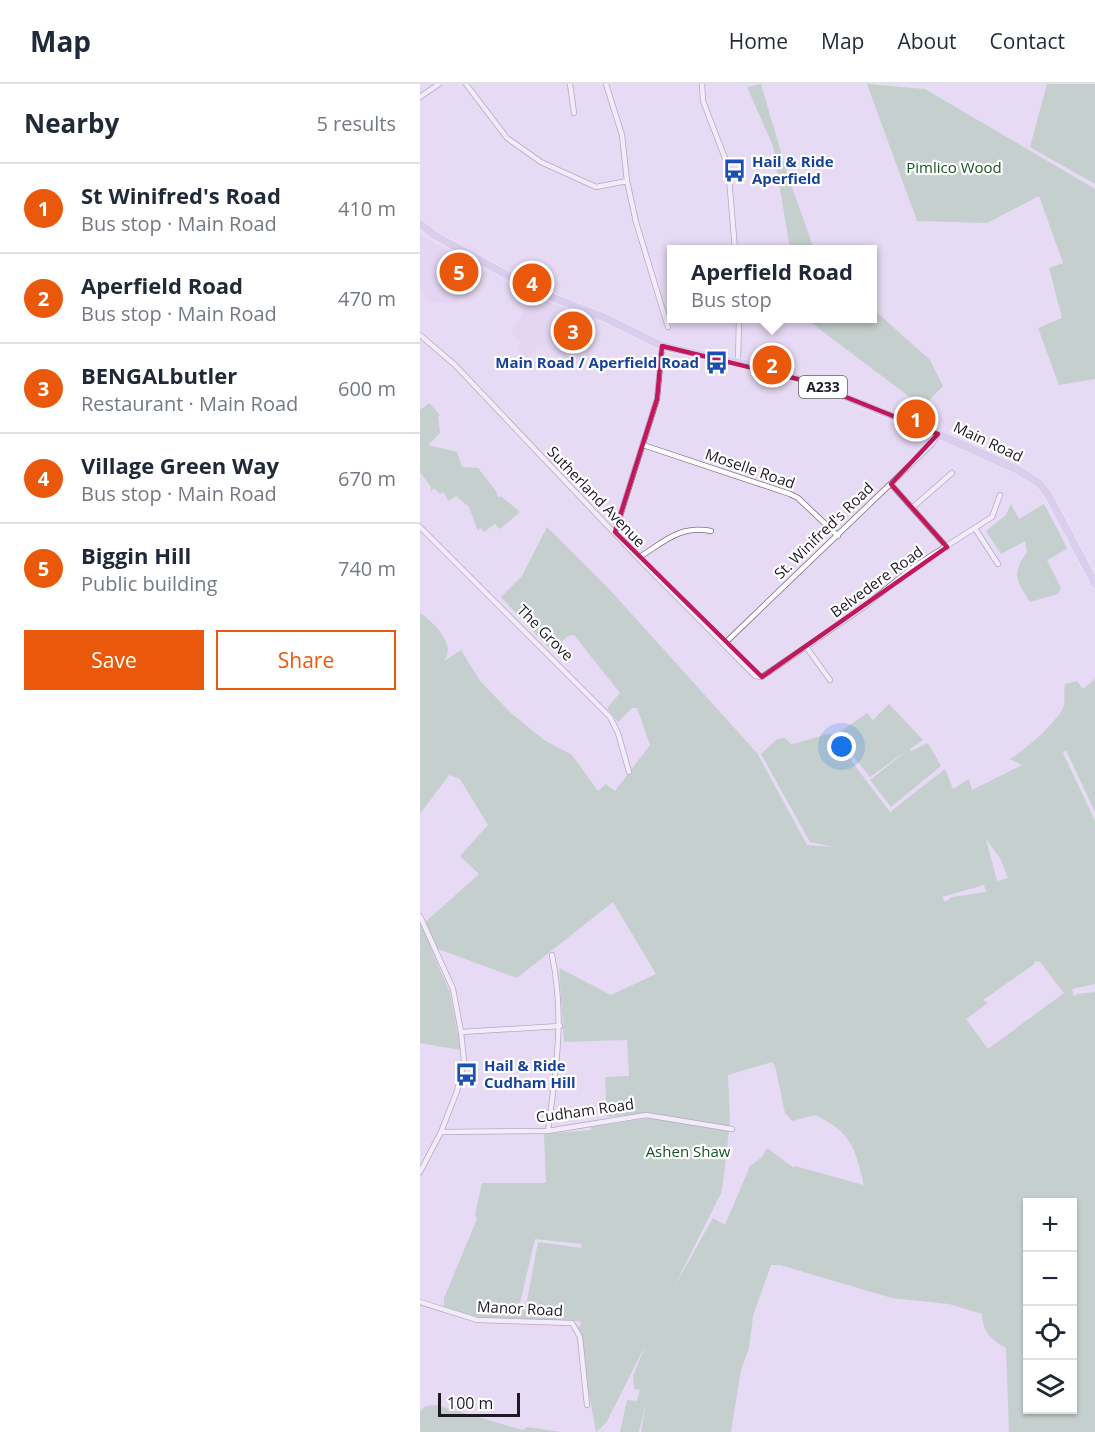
<!DOCTYPE html>
<meta charset="utf-8">
<style>
body{margin:0;font-family:"Open Sans",sans-serif;background:#f6f6f7;color:#1f2937}
.controls{position:absolute;right:18px;bottom:18px;display:grid;overflow:hidden;border-radius:0px;box-shadow:0 2px 4px #0004}
.controls button{width:54px;height:54px;display:grid;place-items:center;padding:0;border:0;border-bottom:2px solid #e0e1e3;background:#fff;color:#1f2937;font:30px sans-serif}
.scale{position:absolute;left:18px;bottom:15px;width:82px;box-sizing:border-box;padding-left:6px;border:3px solid #1e1a23;border-top:0;font-size:16px;line-height:21px;white-space:nowrap;color:#1e1a23;-webkit-text-stroke:4px #fff;paint-order:stroke}
.you{position:absolute;left:422px;top:663px;width:21px;height:21px;margin:-15px;border:4px solid #fff;border-radius:50%;background:#1a73e8;box-shadow:0 0 0 9px #1a73e833}
.badge{display:grid;place-items:center;width:39px;height:39px;border-radius:50%;background:#ea580c;color:#fff;font-size:20px;font-weight:700}
.pin{position:absolute;translate:-50% -50%;border:3px solid #fff;box-shadow:0 2px 6px #0006}
.popup{position:absolute;left:247px;top:161px;width:210px;height:78px;box-sizing:border-box;display:grid;place-content:center;border-radius:0px;background:#fff;filter:drop-shadow(0 2px 4px #0005);font-size:20px;white-space:nowrap;color:#747a83}
.popup b{font-size:22px;color:#1f2937}
.popup::after{content:'';position:absolute;left:50%;top:100%;margin-left:-12px;border:12px solid transparent;border-top-color:#fff}
.list{margin:0;padding:0;list-style:none}
h2{display:flex;justify-content:space-between;align-items:center;height:78px;margin:0;padding:0 24px;font-size:26px}
h2 small{font-size:20px;font-weight:400;color:#747a83}
.list li{display:grid;grid-template-columns:39px 1fr auto;gap:18px;align-items:center;box-sizing:border-box;height:90px;padding:0 24px;border-top:2px solid #e0e1e3}
.list b{display:block;font-size:22px;white-space:nowrap}
.list p{margin:0;font-size:20px;white-space:nowrap;color:#747a83}
.list em{font-size:20px;font-style:normal;color:#747a83}
.actions{display:flex;gap:12px;padding:18px 24px}
.actions a{flex:1;padding:14px 0;border:2px solid #ea580c;border-radius:0px;text-align:center;font-size:21px;color:#ea580c}
.actions .main{background:#ea580c;color:#fff}
.icon{flex:none;width:33px;height:33px;fill:none;stroke:currentColor;stroke-width:2;stroke-linecap:round;stroke-linejoin:round}
.map{position:relative;flex:none;width:675px;height:1348px;overflow:hidden}
header{display:flex;align-items:center;gap:36px;box-sizing:border-box;height:84px;padding:0 30px;background:#fff;border-bottom:2px solid #e0e1e3}
header strong{font-size:28px}
nav{display:flex;gap:33px;margin-inline-start:auto;font-size:21px}
main{display:flex}
aside{flex:1;background:#fff}
.map>svg:first-child{display:block}
</style>
<header>
<strong>Map</strong>
<nav><a>Home</a><a>Map</a><a>About</a><a>Contact</a></nav>
</header>
<main>
<aside>
<h2>Nearby<small>5 results</small></h2>
<ul class="list">
<li><span class="badge">1</span><div><b>St Winifred's Road</b><p>Bus stop · Main Road</p></div><em>410 m</em></li>
<li><span class="badge">2</span><div><b>Aperfield Road</b><p>Bus stop · Main Road</p></div><em>470 m</em></li>
<li><span class="badge">3</span><div><b>BENGALbutler</b><p>Restaurant · Main Road</p></div><em>600 m</em></li>
<li><span class="badge">4</span><div><b>Village Green Way</b><p>Bus stop · Main Road</p></div><em>670 m</em></li>
<li><span class="badge">5</span><div><b>Biggin Hill</b><p>Public building</p></div><em>740 m</em></li>
</ul>
<div class="actions"><a class="main">Save</a><a>Share</a></div>
</aside>
<div class="map">
<svg width="675" height="1348" viewBox="0 0 675 1348">
<rect width="100%" height="100%" fill="#e7daf4"/>
<!-- built -->
<path fill="#e0cff0" d="M0,151L44,177L69,190L57,204L53,202L46,214L41,212L37,219L8,218L0,206Z
M111,212L174,234L159,266L150,262L145,273L118,260L110,275L97,266L102,256L91,251Z"/>
<!-- green -->
<path fill="#9cc0a0" fill-rule="evenodd" d="M341,0L367,89L394,165H370L353,62L327,3Z
M447,0L505,5L675,105V295L639,301L618,244L642,234L629,184L643,179L619,112L567,139L497,137Z
M627,0H675V100L610,63Z
M453,225L510,276L523,302L503,323L386,235L452,234Z
M9,319L20,331L18,333L20,349L8,361L37,368L42,383L58,384L76,407L78,413H82L100,428L80,445L75,440L64,448L60,444L58,447L49,423L36,412L28,417L24,408L20,410L14,404L10,408L11,403L0,388V326Z
M591,420L599,435L624,420L644,458L647,465L627,476L641,504L638,510L610,518C597,497 591,490 607,468L605,457L581,470L566,447L586,431Z
M127,443L190,506L337,669L387,761L414,763L390,758L341,670L357,655L365,654L371,660C386,658 401,650 411,650L470,728L525,685L533,705L549,695L552,706L602,681L590,675C604,667 636,639 643,624C646,618 643,608 645,600L657,597L663,605L675,595V728L646,666L643,669L675,737V900L652,905L654,913L657,910L675,908V1348H589L586,1264C571,1255 563,1249 562,1230L529,1220L472,1214L360,1181H351L333,1232L329,1264L321,1286L311,1348H221L226,1319L219,1348H200L207,1316L217,1317L220,1306L214,1305L213,1292L225,1262L186,1339L176,1348L157,1245L162,1239L157,1237L55,1233L24,1224V1214L57,1135L55,1131L62,1099H126L124,1050L171,1046V1043L230,1034V1029H225L187,1033L185,993L209,992L207,956L144,958L139,884L191,911L236,890L193,818L97,894L10,862L30,909L41,966L0,959V839L2,841L59,790L40,772L68,741L40,695L29,691L0,730V529C13,538 37,560 24,577L41,566L60,597L91,629L124,656L152,671L178,707L186,700L195,707L230,661L217,624H212L198,638L187,624L200,609L154,551L148,552L131,566L81,513L102,492ZM566,755L580,774L588,794L577,797ZM564,801L566,808L532,813L525,818L522,813ZM615,877L620,878L644,909L568,965L546,935L568,919L563,916L613,881ZM352,978L355,982L365,1029L372,1037L395,1031C432,1048 435,1065 444,1101L375,1082L374,1084L347,1064L342,1073L330,1082L305,1141L293,1134L253,1205L302,1107L310,1038L308,991ZM608,1118H652V1326H608ZM115,1155L162,1160L161,1164L118,1158L105,1227L97,1221L100,1219Z
M469,620L503,656L490,665L491,667L508,659L521,682L471,723L450,696L489,665L450,693L416,651L447,629L453,636Z
M16,1321L103,1346L107,1343L142,1348H0V1328L5,1322Z"/>
<g fill="none" stroke-linecap="round" stroke-linejoin="round">
<defs>
<path id="street" d="M46,0L87,54L121,78L176,103L207,97
M150,0L154,29
M186,0L202,51L207,97L216,138L248,243
M282,0L283,17L308,82L315,166
M0,13L19,0
M0,251L35,281L218,474L335,592L342,593L444,523L492,484L572,433L580,411
M318,278L319,234
M223,361L370,410L378,414L418,452
M471,400L527,463
M493,423L532,389
M0,443L190,633L198,649L209,688
M556,446L578,480
M195,448L237,315L242,262
M218,474C244,458 259,441 291,447
M304,560L512,360L518,350
M387,564L410,596
M0,832L33,905L41,948L44,977L37,1007L21,1048L0,1088
M41,948L140,942
M128,1047C136,984 145,934 132,871
M21,1048L128,1047L226,1031L312,1045
M0,1218L57,1236L152,1239L160,1253L167,1321"/>
<path id="primary" d="M0,140L14,151L116,207L185,234L242,262L352,286L386,297L518,350L596,385L619,399L629,412L675,500"/>
</defs>
<!-- street casing -->
<use href="#street" stroke="#796e84" stroke-width="6"/>
<!-- primary casing -->
<use href="#primary" stroke="#fff" stroke-width="9"/>
<!-- street -->
<use href="#street" stroke="#fff" stroke-width="4.5"/>
<!-- primary -->
<use href="#primary" stroke="#cabee9" stroke-width="8"/>
</g>
<!-- marked area -->
<path d="M0 0H675V1348H0ZM242,262L386,297L518,350L471,400L527,463L342,593L195,448L237,315Z" fill="#e7daf4" fill-opacity=".55" fill-rule="evenodd"/>
<path fill="none" stroke="#c2185b" stroke-width="4.5" stroke-linejoin="round" d="M242,262L386,297L518,350L471,400L527,463L342,593L195,448L237,315Z"/>
<!-- icons -->
<defs>
<symbol id="bus-bare" viewBox="-9 -9 18 18"><path d="M-5-6H5V4H4V6H2V4H-2V6H-4V4H-5ZM-3.5-4V0h7V-4ZM-3.5 1.2v1.5H-2V1.2ZM2 1.2v1.5H3.5V1.2Z" fill="#1a4fb4" stroke="#fff" stroke-width="2.5" paint-order="stroke"/></symbol>
</defs>
<g fill-rule="evenodd">
<use href="#bus-bare" x="298" y="70" width="33" height="33"/>
<use href="#bus-bare" x="280" y="262" width="33" height="33"/>
<use href="#bus-bare" x="30" y="974" width="33" height="33"/>
</g>
<g text-anchor="middle" stroke-width="4.5" stroke-linejoin="round" paint-order="stroke">
<!-- shield labels -->
<rect fill="#fff" stroke="#625f65" stroke-width="1.5" x="379" y="292" width="48" height="22" rx="4.5"/>
<g font-size="14" font-weight="bold" fill="#1e1a23">
<text x="403" y="308">A233</text>
</g>
<!-- transit labels -->
<g font-size="15" font-weight="bold" fill="#164399" stroke="#fff" text-anchor="start">
<text x="332" y="83">Hail &amp; Ride<tspan x="332" dy="17">Aperfield</tspan></text>
<text x="279" y="284" text-anchor="end">Main Road / Aperfield Road</text>
<text x="64" y="987">Hail &amp; Ride<tspan x="64" dy="17">Cudham Hill</tspan></text>
</g>
<!-- park labels -->
<g font-size="15" fill="#135423" stroke="#fff">
<text x="534" y="89">Pimlico Wood</text>
<text x="268" y="1073">Ashen Shaw</text>
</g>
<!-- street labels -->
<g font-size="15" fill="#1e1a23" stroke="#fff">
<text transform="translate(568 358) rotate(25)" y="5">Main Road</text>
<text transform="translate(330 385) rotate(19)" y="5">Moselle Road</text>
<text transform="translate(176 413) rotate(46)" y="5">Sutherland Avenue</text>
<text transform="translate(404 447) rotate(-44)" y="5">St. Winifred's Road</text>
<text transform="translate(457 498) rotate(-36)" y="5">Belvedere Road</text>
<text transform="translate(125 549) rotate(45)" y="5">The Grove</text>
<text transform="translate(165 1027) rotate(-8)" y="5">Cudham Road</text>
<text transform="translate(100 1225) rotate(3)" y="5">Manor Road</text>
</g>
</g>
</svg>
<div class="controls">
<button>+</button>
<button>−</button>
<button><svg class="icon" aria-label="locate" viewBox="0 0 24 24"><circle cx="12" cy="12" r="6"/><path d="M12 2v4M12 18v4M2 12h4M18 12h4"/></svg></button>
<button><svg class="icon" aria-label="layers" viewBox="0 0 24 24"><path d="M12 4l9 5-9 5-9-5zM3 14l9 5 9-5"/></svg></button>
</div>
<div class="scale">100 m</div>
<div class="you"></div>
<div class="pin badge" style="left:496px;top:335px">1</div>
<div class="pin badge" style="left:352px;top:281px">2</div>
<div class="popup"><b>Aperfield Road</b>Bus stop</div>
<div class="pin badge" style="left:153px;top:247px">3</div>
<div class="pin badge" style="left:112px;top:199px">4</div>
<div class="pin badge" style="left:39px;top:188px">5</div>
</div>
</main>
